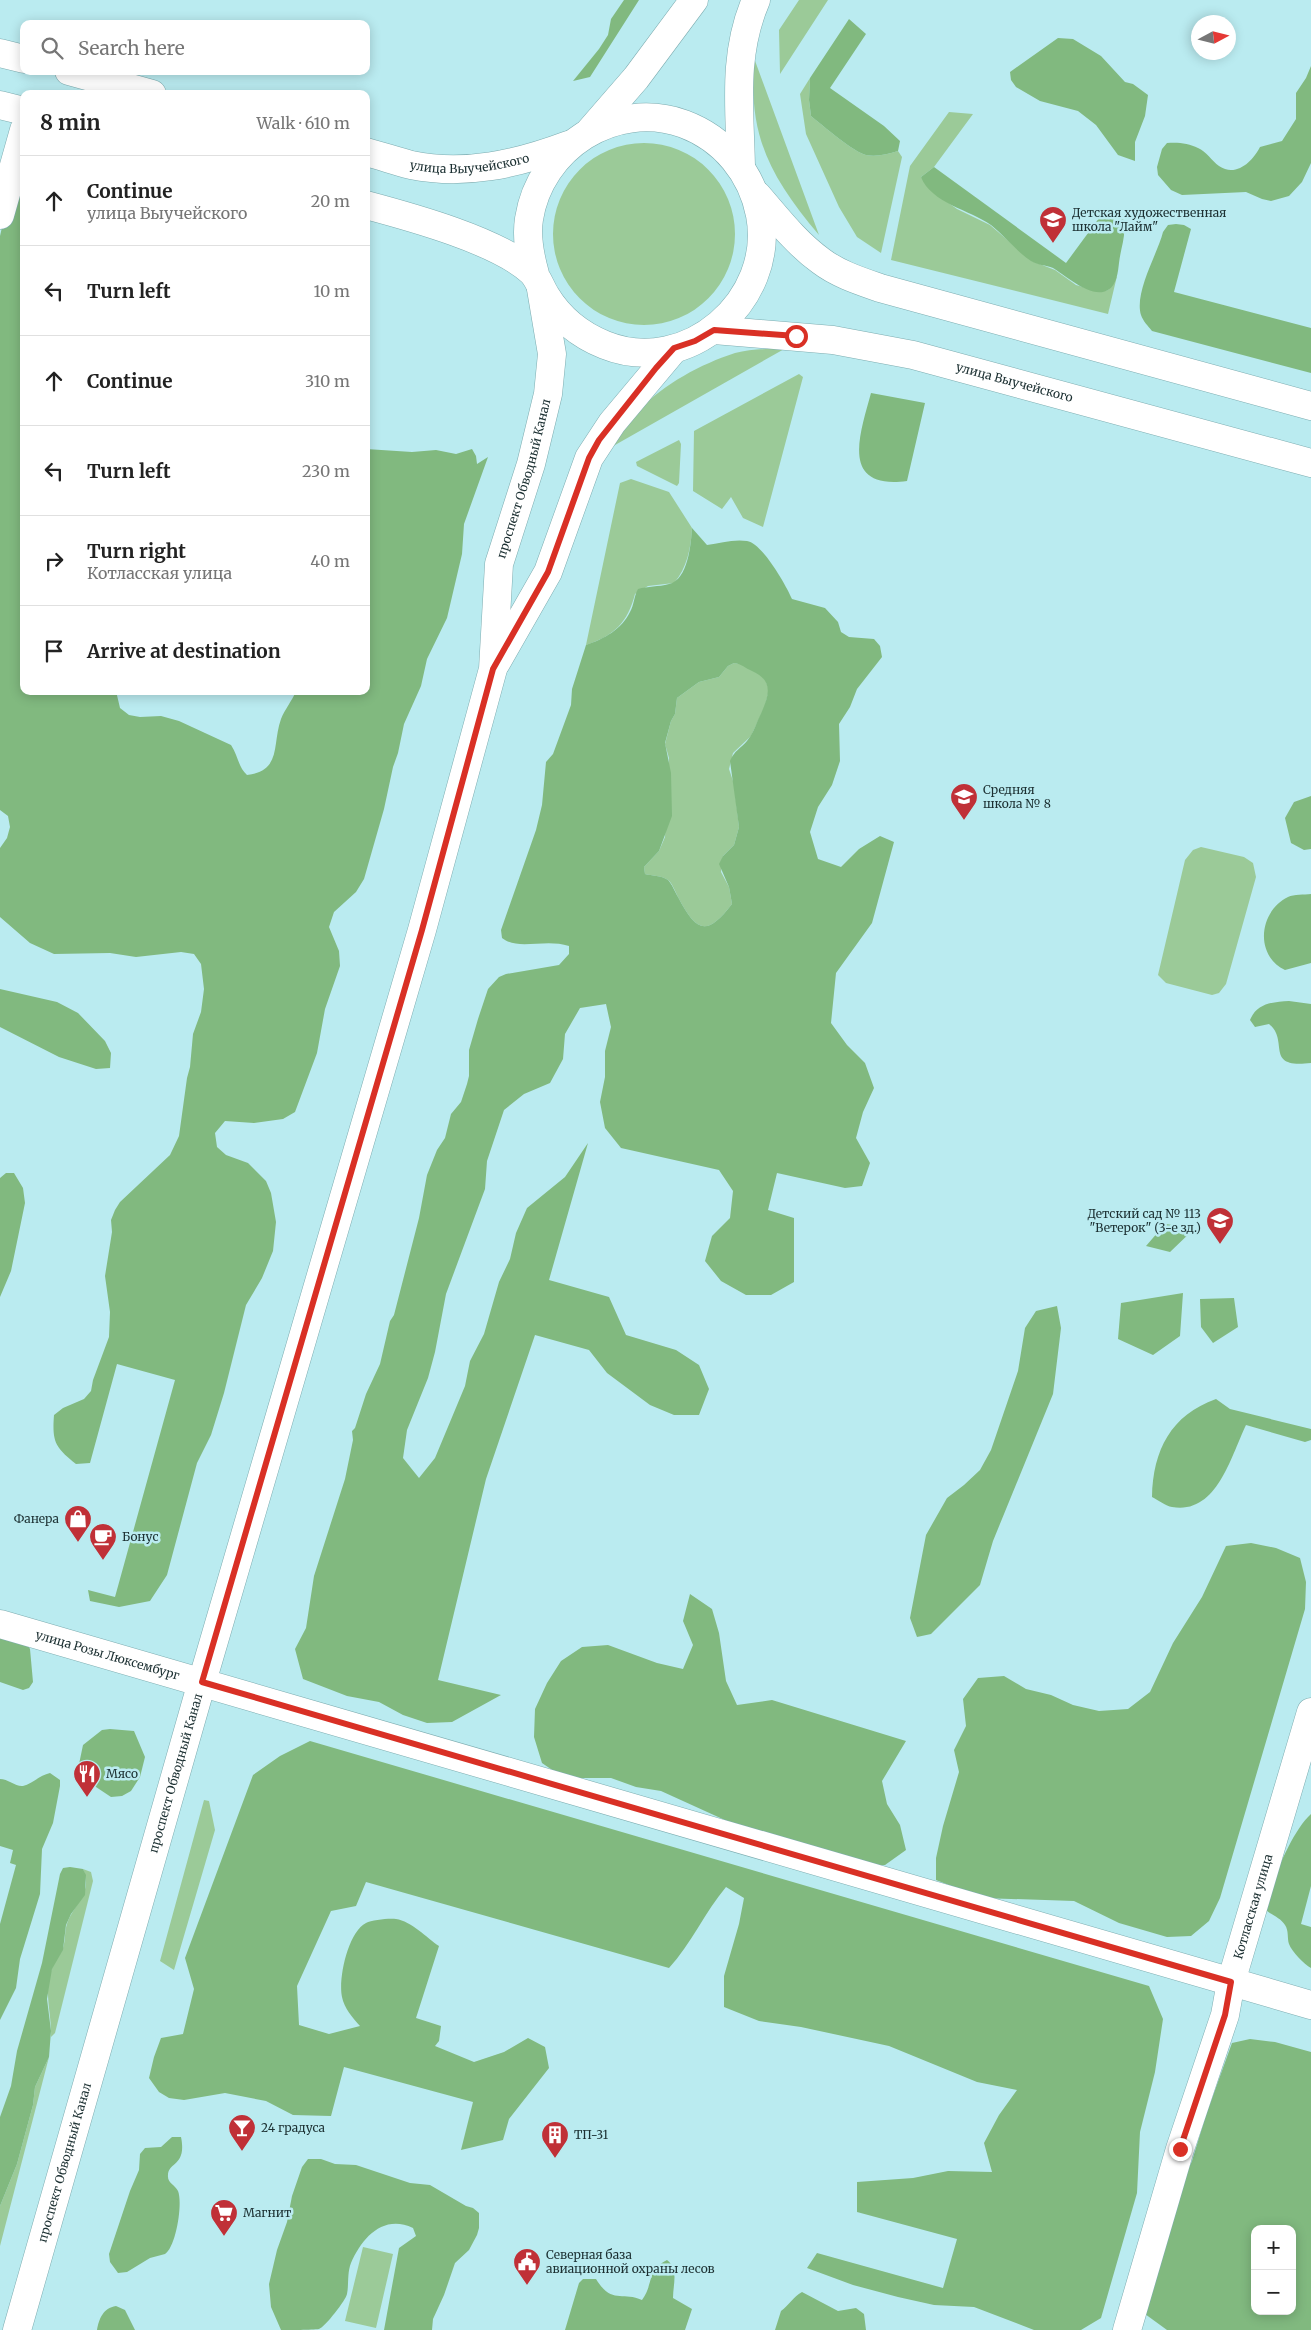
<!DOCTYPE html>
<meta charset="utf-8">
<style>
body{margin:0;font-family:Merriweather,serif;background:#f2f2f2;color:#222}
.controls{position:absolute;right:15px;bottom:15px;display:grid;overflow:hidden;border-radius:10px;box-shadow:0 2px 12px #0003}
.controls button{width:45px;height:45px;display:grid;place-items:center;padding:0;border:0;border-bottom:1px solid #e0e0e0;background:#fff;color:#222;font:25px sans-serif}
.compass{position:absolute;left:1191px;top:15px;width:45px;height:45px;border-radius:50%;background:#fff;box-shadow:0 2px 12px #0003;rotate:83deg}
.stop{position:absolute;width:15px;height:15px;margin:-11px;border:4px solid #d93025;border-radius:50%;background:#fff}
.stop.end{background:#d93025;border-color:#fff;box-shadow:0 1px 5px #0008}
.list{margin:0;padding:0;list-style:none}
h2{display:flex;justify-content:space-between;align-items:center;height:65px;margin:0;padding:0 20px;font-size:21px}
h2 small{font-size:16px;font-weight:400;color:#767676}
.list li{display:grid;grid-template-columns:32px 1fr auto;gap:15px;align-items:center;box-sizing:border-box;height:90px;padding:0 20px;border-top:1px solid #e0e0e0}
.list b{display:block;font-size:19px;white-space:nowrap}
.list p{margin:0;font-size:16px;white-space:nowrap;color:#767676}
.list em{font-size:16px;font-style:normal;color:#767676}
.icon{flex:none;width:28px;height:28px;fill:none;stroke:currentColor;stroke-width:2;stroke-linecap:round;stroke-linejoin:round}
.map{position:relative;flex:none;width:1311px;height:2330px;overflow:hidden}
.search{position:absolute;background:#fff;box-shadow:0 2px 12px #0003;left:20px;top:20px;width:350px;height:55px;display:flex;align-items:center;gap:12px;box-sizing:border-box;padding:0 18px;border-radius:10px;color:#767676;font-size:19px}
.panel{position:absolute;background:#fff;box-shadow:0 2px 12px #0003;left:20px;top:90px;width:350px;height:605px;border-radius:10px}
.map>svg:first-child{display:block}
</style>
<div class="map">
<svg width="1311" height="2330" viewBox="0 0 1311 2330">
<rect width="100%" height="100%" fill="#baebf0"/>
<!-- green -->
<path fill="#9bca98" d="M799,0H828L780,74L779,30Z
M754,58L819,235C770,176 748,137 754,58Z
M810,78L809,100L811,116C822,125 855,153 866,155C877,157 888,154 898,151L902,157L881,253L857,237L839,207L806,134L800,94Z
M949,112L973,114L934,167L921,177L943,199L957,209L990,225L1032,261L1055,270L1076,285L1100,292L1108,290L1117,276L1108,314L891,260L910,166Z
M553 234a91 91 0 1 1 182 0a91 91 0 1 1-182 0Z
M786,348L608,449C618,436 627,421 639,410C664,384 701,364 735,353C751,349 769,349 786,348Z
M799,374L803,377L763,527L743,518L731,497L722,509L693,491L694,431Z
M679,440L681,444L679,483L677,486L637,466L636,462Z
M631,479L669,492L692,528C691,548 687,568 674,583L648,586L635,594C628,622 614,636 586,645L620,483Z
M734,663L741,664L761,675L766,681L769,690L765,706L751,736L733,753L729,769L734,784L739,827L734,845L723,856L721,872L729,887L732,904C706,938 696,931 678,897C675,891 672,883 668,880C661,875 652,876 645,874L644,867L659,851L665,837L669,758L665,744L671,721L675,714L677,698L699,682L719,677L728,666Z
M1201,847L1244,857L1253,863L1256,877L1226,984L1219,993L1212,995L1166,983L1158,975L1185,860L1193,850Z
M204,1800L209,1801L215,1830L174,1970L160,1961Z
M83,1869L91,1872L93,1881L55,2033L51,2037C52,2013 43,1993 52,1968C54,1961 61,1955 63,1948C66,1939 64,1930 68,1921C76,1902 93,1891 83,1869Z
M49,2057L0,2246V2206L17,2164L33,2105L35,2087Z
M363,2247L393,2254L376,2328L345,2321Z"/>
<!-- forest -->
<path fill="#81b97f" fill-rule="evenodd" d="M624,0H639L590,77L573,81L599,49L608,35L611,19Z
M849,19L866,34L830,88L884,126L900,141L898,151C888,154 877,157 866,155C855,153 822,125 811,116L809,100L810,78Z
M1058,38L1073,39L1101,56L1125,82L1133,84L1148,95L1145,116L1135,142V161L1118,155L1096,125L1078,111L1040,101L1016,87L1011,80L1010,72Z
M1311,66V163L1302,182L1289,196L1271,201L1262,199L1246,192L1182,195L1171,190L1158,175L1157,167L1162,149L1167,143C1177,142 1189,143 1198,148C1206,151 1212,161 1219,166C1236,178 1253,161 1260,147L1282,141L1296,119V93L1306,78Z
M934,167L1066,263L1105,210H1115L1122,214C1128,233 1121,245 1119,263C1118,271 1117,285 1108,290C1092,300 1065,275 1053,268C1046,265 1037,265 1031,261C1017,252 1005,236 991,225C970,210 931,203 921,177Z
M24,178V691H116L120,708L129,715L140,717L161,716L179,721L231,745C238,755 238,767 247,775C282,771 272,744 281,719C285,709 292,701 296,691H366V449L412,452L436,450L456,454L472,449L476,456L477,464L488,457L464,524L462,554L447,618L427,659L421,686L404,724L398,753L393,767L384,809L364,879L356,892L334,912L329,927L339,951L340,966L325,1009L317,1053L295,1112L283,1119L254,1123L225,1121L215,1133L217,1147L226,1155L248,1163L266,1181L271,1193L276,1222L273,1251L262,1278L246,1305L224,1393L211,1435L197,1463L167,1575L150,1601L119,1607L90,1601L88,1590L115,1597L175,1380L117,1364L90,1463L76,1464C55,1447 52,1442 54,1415L63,1408L84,1399L91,1391L93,1380L109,1337L110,1312L105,1276L112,1232L111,1220L115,1210L120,1202L170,1155L179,1136L187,1078L190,1067L193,1034L201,1012L204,989L201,964L194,954L181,952L136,957L110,953L54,954L30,943L0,917V848L7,838L10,827L8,816L0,810V236L3,223Z
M1176,224L1184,225L1191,229L1174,292L1311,328V373L1152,331C1148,326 1143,321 1141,315C1134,292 1158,253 1163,232L1168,225Z
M871,393L925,403L907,481C839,490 860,434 871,393Z
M692,528L707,545C720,543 734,539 747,541C762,543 786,585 792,599L825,608L838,622L841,632L849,637L874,639L880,646L882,657L857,689L850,707L839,724L840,761L832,785L818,807L810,832L818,859L841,867L859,849L880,836L894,842L872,923L836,973L831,1023L847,1045L865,1063L874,1088L863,1112L856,1138L870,1163L862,1186L845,1188L777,1173L768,1210L794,1218V1282L771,1295H746L721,1281L705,1261L712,1236L730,1218L733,1191L719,1170L621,1148L605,1128L600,1102L605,1077V1051L611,1027L606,1004L580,1008L565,1034L563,1059L550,1083L524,1094L504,1110L487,1161L485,1189L446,1294L435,1352L428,1378L407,1430L403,1458L419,1478L435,1458L465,1386L470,1361L484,1334L499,1282L510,1259L516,1233L527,1208L565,1177L588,1143L549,1280L609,1297L626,1335L676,1350L699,1365L709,1389L699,1415H674L650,1405L607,1373L589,1350L535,1335L486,1479L438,1680L501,1695L452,1722L427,1723L403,1715L379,1702L347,1696L303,1679L295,1649L306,1628L314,1576L345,1479L353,1440L352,1431L355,1428L366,1394L380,1364L390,1321L394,1315L419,1218L427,1175L437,1150L445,1138L451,1114L461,1102L467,1084L469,1076V1050L478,1019L488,989L499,977L506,974L559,965L569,954V946C545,938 518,951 502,938L501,930L536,830L542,805L546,762L553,754L571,705L572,689L586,645C604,639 622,629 630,612C634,605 634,596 638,589C648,586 658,587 669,584C688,580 691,544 692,528ZM734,663C742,664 745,668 752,671C777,682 767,700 758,720C755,727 752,735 747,741C741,748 734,751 730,761L739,827L734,845L723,856L719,864L729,887L732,904C706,938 696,931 678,897C675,892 672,884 668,880C661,875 652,876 645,874L644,867L659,851L672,816L671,773L665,743L671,721L675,714L677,698L699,682L719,677L728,666Z
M1311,796V849L1304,850L1291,843L1285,818L1294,802Z
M1311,894V963L1285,970C1255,956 1258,912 1288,897C1294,894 1304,895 1311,894Z
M0,989L57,1002L78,1013L105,1041L111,1053L110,1068L96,1069L59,1057L0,1027Z
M1289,1001L1311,1004V1063C1263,1069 1290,1041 1269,1024L1255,1027L1250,1020C1257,1003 1273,1002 1289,1001Z
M6,1173H14L23,1188L25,1203L11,1271L0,1297V1178Z
M1165,1224L1195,1228L1170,1252L1146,1246Z
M1183,1293L1180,1336L1153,1355L1118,1339L1121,1303Z
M1234,1298L1238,1327L1213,1343L1201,1327L1200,1299Z
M1057,1306L1061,1328L1053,1394L993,1541L980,1585L931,1634L917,1637L910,1618L926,1535L947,1498L964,1485L980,1470L991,1450L1018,1371L1025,1328L1036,1311Z
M1216,1399L1230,1409L1311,1429V1440L1305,1442L1246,1425C1231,1456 1217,1515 1172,1507C1166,1506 1158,1500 1152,1497C1153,1450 1171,1415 1216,1399Z
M1251,1543L1276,1548L1300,1558L1306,1582L1305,1609L1220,1898L1209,1921L1191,1936L1167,1937L1119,1923L1074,1901L982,1898L936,1880V1858L943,1826L959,1772L954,1750L966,1726L963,1699L978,1678L1004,1676L1026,1689L1051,1695L1073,1705L1099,1711L1128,1709L1150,1692L1173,1643L1202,1597L1226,1546Z
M690,1594L712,1609L719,1633L726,1681L737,1705L772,1700L906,1741L882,1781L887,1804L900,1825L906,1850L885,1865L858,1866L760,1836L661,1791L636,1787L611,1778H564L542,1763L534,1737L535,1709L547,1683L561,1661L582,1647L608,1645L657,1663L683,1669L693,1645L683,1621Z
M0,1632L27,1644L30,1649L33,1682L29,1688L23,1690L0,1682Z
M110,1729L134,1731L145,1757L140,1777L131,1791L122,1796L111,1797L81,1777L78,1769L83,1745L102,1730Z
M310,1741L1149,1986L1163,2019L1155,2072L1140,2132L1137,2193L1101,2318L1081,2330H1034L974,2307L934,2305L898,2297L853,2285L807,2268L817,2253L943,2288L957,2239L857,2212V2182L913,2178L948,2171L992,2172L984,2143L999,2115L1017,2090L977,2082L889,2046L801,2027L759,2021L724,2007V1976L739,1924L744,1898L726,1887C705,1912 691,1944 669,1968L366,1882L356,1906L331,1911L297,1986L299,2025L329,2034L360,2026C353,2018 344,2008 342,1997C338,1979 348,1932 366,1923C372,1920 389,1918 396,1919C411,1921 427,1938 439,1946L416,2018L441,2026L439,2041L435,2046L474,2062L504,2052L528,2038L545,2047L549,2068L509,2119L503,2140L461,2150L473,2102L344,2067L331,2116L293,2115L266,2101L225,2093L184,2100L169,2098L159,2092L149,2078L154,2057L161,2038L183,2034L194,1989L185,1958L253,1775L280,1756Z
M50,1773L60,1780V1786L53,1823L42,1849L40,1894L20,1959L16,1988L0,2020V1924L16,1865L10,1863L13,1850L0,1846V1779C8,1779 16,1787 23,1786C32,1784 40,1775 50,1773Z
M1311,1814V1886L1301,1924L1311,1927V1968C1304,1964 1292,1952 1289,1944C1287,1938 1289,1931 1285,1925C1280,1917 1270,1915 1264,1908C1272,1882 1291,1832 1311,1814Z
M70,1867L83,1869L86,1875L85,1895L71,1914L66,1925L63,1950L52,1969L47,1999L51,2031L49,2057L35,2087L33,2105L17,2164L0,2206V2117L11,2086L17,2051L42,1963L60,1874L63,1868Z
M1250,2039L1275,2042L1311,2052V2330H1167L1145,2314L1173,2202L1192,2161L1206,2115L1232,2043ZM1255,2229H1292V2311H1255Z
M172,2137H181C187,2166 168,2162 168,2175C167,2183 175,2185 178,2191C183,2203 176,2247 165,2254L150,2258L127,2272L118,2273L110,2262L109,2254L130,2191L139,2170L140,2154L145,2148L161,2147Z
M308,2159H321L335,2164L356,2165L410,2183L430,2185L466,2206L473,2208L479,2213V2228L477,2235L469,2250L455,2263L444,2295L433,2319L432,2330H384L399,2248L416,2236L413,2228C383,2214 362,2238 351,2263C347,2273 349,2284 347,2294C346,2300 325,2327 319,2329C312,2330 289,2330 281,2330L271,2307L269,2284L277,2250L287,2222L292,2196L302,2167Z
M667,2260C679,2269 673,2284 673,2298L692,2309L685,2330H565L579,2283L583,2279H596C612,2305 622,2291 642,2300C654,2284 646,2271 667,2260Z
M802,2292L838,2311L856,2308L864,2314L866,2330H775L781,2311C789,2305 793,2297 802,2292Z
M116,2306L125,2310L135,2330H97C99,2319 103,2308 116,2306Z"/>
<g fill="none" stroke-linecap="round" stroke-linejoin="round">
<defs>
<g id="minor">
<path d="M0,215L24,130"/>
<path id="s1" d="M0,1624L1311,2005"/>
<path id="s2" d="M1127,2330L1180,2149L1225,2015L1231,1982L1311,1712"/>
</g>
<g id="secondary">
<path d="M590,131L636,78L694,0"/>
<path d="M741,168C740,109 732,56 756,0"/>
<path d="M496,663L548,572L589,458L612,423L674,349"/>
<path id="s3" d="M17,2330L202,1682L422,930L493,669L499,564L531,464L548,394L552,354L541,289"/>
</g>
<g id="primary">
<path d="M0,53L24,59"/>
<path d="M69,71L152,94"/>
<path d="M0,105L24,111"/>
<path id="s4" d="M366,152C381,156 396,161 411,165C465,176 517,164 568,145"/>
<path d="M757,195C777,218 796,243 821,261C838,274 860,281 880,288L1311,406"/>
<path d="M366,205C411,217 499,241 532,272C538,278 541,288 546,296C560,319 580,335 605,345C687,378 776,300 760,215C752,173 724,139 684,124C614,99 540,148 529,219C526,238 530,256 535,274"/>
<path id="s5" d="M714,330L833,340L913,355L1311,463"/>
</g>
</defs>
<!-- minor casing -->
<use href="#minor" stroke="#7dacb0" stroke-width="29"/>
<!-- secondary casing -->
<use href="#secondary" stroke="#7dacb0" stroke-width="29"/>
<!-- primary casing -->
<use href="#primary" stroke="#7dacb0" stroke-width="29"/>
<!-- minor -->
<use href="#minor" stroke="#fff" stroke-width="28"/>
<!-- secondary -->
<use href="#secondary" stroke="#fff" stroke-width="28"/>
<!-- primary -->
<use href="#primary" stroke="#fff" stroke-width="28"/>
</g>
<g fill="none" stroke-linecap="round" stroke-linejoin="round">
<!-- route -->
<path stroke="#d93025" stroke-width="6" d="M796,336L714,330L695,341L674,348L656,368L599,440L589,458L548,572L493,669L422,930L202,1682L1231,1982L1225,2015L1180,2149"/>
</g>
<!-- icons -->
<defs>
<symbol id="school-pin" viewBox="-11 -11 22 30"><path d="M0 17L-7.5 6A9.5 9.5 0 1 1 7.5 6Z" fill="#c03037" stroke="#baebf0"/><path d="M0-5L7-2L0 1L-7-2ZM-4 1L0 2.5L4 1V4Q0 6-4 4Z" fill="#fff"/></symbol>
<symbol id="shop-pin" viewBox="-11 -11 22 30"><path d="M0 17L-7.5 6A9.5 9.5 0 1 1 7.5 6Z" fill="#c03037" stroke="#baebf0"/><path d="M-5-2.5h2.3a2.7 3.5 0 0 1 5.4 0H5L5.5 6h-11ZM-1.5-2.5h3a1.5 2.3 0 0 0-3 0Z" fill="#fff"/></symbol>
<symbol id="cafe-pin" viewBox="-11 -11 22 30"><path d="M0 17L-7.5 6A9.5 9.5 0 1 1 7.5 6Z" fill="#c03037" stroke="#baebf0"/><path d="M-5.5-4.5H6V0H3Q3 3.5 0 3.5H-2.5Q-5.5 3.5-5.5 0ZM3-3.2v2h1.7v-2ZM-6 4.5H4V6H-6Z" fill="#fff"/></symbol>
<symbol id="restaurant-pin" viewBox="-11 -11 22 30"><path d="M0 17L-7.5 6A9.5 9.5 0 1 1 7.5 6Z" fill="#c03037" stroke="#baebf0"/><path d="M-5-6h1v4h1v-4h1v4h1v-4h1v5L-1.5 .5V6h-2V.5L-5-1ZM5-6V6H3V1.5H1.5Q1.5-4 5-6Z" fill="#fff"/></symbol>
<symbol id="bar-pin" viewBox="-11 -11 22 30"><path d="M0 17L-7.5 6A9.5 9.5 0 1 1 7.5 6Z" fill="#c03037" stroke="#baebf0"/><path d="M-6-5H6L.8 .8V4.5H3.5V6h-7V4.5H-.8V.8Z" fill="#fff"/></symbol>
<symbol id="building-pin" viewBox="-11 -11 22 30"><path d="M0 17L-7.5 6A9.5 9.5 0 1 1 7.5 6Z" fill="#c03037" stroke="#baebf0"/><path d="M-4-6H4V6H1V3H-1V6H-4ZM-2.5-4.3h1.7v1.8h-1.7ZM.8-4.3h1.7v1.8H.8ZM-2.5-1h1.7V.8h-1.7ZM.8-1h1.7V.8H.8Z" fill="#fff"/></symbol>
<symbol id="supermarket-pin" viewBox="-11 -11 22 30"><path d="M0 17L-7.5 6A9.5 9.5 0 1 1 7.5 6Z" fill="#c03037" stroke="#baebf0"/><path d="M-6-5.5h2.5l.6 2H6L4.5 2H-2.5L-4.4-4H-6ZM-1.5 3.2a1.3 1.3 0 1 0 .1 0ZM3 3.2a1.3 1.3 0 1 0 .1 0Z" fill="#fff"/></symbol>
<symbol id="civic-pin" viewBox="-11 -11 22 30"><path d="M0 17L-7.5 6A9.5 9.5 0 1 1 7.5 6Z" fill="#c03037" stroke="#baebf0"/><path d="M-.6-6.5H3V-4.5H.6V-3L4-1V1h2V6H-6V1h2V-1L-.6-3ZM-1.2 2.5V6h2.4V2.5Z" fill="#fff"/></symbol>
</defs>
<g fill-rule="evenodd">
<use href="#school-pin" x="1037" y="204" width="32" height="43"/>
<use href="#school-pin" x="948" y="781" width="32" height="43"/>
<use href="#school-pin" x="1204" y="1205" width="32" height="43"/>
<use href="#shop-pin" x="62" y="1503" width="32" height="43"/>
<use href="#cafe-pin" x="87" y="1521" width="32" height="43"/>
<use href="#restaurant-pin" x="71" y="1758" width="32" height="43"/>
<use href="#bar-pin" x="226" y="2112" width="32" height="43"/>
<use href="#building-pin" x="539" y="2119" width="32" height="43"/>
<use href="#supermarket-pin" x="208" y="2197" width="32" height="43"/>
<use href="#civic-pin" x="511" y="2246" width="32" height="43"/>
</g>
<g text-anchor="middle" stroke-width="5" stroke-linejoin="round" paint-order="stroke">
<!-- street labels -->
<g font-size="12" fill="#1c3032" stroke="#baebf0">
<text dy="4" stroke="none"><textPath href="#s4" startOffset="106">улица Выучейского</textPath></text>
<text dy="4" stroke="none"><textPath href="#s5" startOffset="306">улица Выучейского</textPath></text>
<text dy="4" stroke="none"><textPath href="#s3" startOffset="1922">проспект Обводный Канал</textPath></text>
<text dy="4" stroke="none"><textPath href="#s1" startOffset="112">улица Розы Люксембург</textPath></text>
<text dy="4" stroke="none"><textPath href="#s3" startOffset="579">проспект Обводный Канал</textPath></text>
<text dy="4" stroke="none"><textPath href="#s2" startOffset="442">Котласская улица</textPath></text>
<text dy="4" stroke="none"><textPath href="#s3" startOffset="174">проспект Обводный Канал</textPath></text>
</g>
<!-- poi labels -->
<g font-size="12" fill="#1c3032" stroke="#baebf0" text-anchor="start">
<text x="1072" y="217">Детская художественная<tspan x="1072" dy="14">школа "Лайм"</tspan></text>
<text x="983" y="794">Средняя<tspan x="983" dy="14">школа № 8</tspan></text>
<text x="1201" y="1218" text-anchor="end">Детский сад № 113<tspan x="1201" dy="14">"Ветерок" (3-е зд.)</tspan></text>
<text x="59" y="1523" text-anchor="end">Фанера</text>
<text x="122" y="1541">Бонус</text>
<text x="106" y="1778">Мясо</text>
<text x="261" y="2132">24 градуса</text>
<text x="574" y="2139">ТП-31</text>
<text x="243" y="2217">Магнит</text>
<text x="546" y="2259">Северная база<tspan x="546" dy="14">авиационной охраны лесов</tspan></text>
</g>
</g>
</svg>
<div class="controls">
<button>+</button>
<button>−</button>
</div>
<svg class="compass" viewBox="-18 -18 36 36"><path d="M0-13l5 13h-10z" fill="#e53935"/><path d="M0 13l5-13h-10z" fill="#767676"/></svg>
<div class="stop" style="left:796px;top:336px"></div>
<div class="stop end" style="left:1180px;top:2149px"></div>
<div class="search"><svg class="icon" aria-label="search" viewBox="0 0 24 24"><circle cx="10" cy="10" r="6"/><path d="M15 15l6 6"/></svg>Search here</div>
<section class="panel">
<h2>8 min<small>Walk · 610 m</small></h2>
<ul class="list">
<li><svg class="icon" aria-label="ahead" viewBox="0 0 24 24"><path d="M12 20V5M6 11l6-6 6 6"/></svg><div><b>Continue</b><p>улица Выучейского</p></div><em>20 m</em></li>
<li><svg class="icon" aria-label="left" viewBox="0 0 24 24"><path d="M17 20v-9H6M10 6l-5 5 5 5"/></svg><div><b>Turn left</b></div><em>10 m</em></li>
<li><svg class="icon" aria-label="ahead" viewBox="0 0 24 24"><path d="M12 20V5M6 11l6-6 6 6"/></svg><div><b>Continue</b></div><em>310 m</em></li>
<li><svg class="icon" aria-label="left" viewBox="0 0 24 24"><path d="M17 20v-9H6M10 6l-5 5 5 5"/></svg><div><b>Turn left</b></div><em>230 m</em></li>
<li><svg class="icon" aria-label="right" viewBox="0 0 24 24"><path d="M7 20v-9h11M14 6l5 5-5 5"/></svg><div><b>Turn right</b><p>Котласская улица</p></div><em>40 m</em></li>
<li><svg class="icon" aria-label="arrive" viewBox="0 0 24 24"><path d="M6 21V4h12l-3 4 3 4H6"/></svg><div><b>Arrive at destination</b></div></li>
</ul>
</section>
</div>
